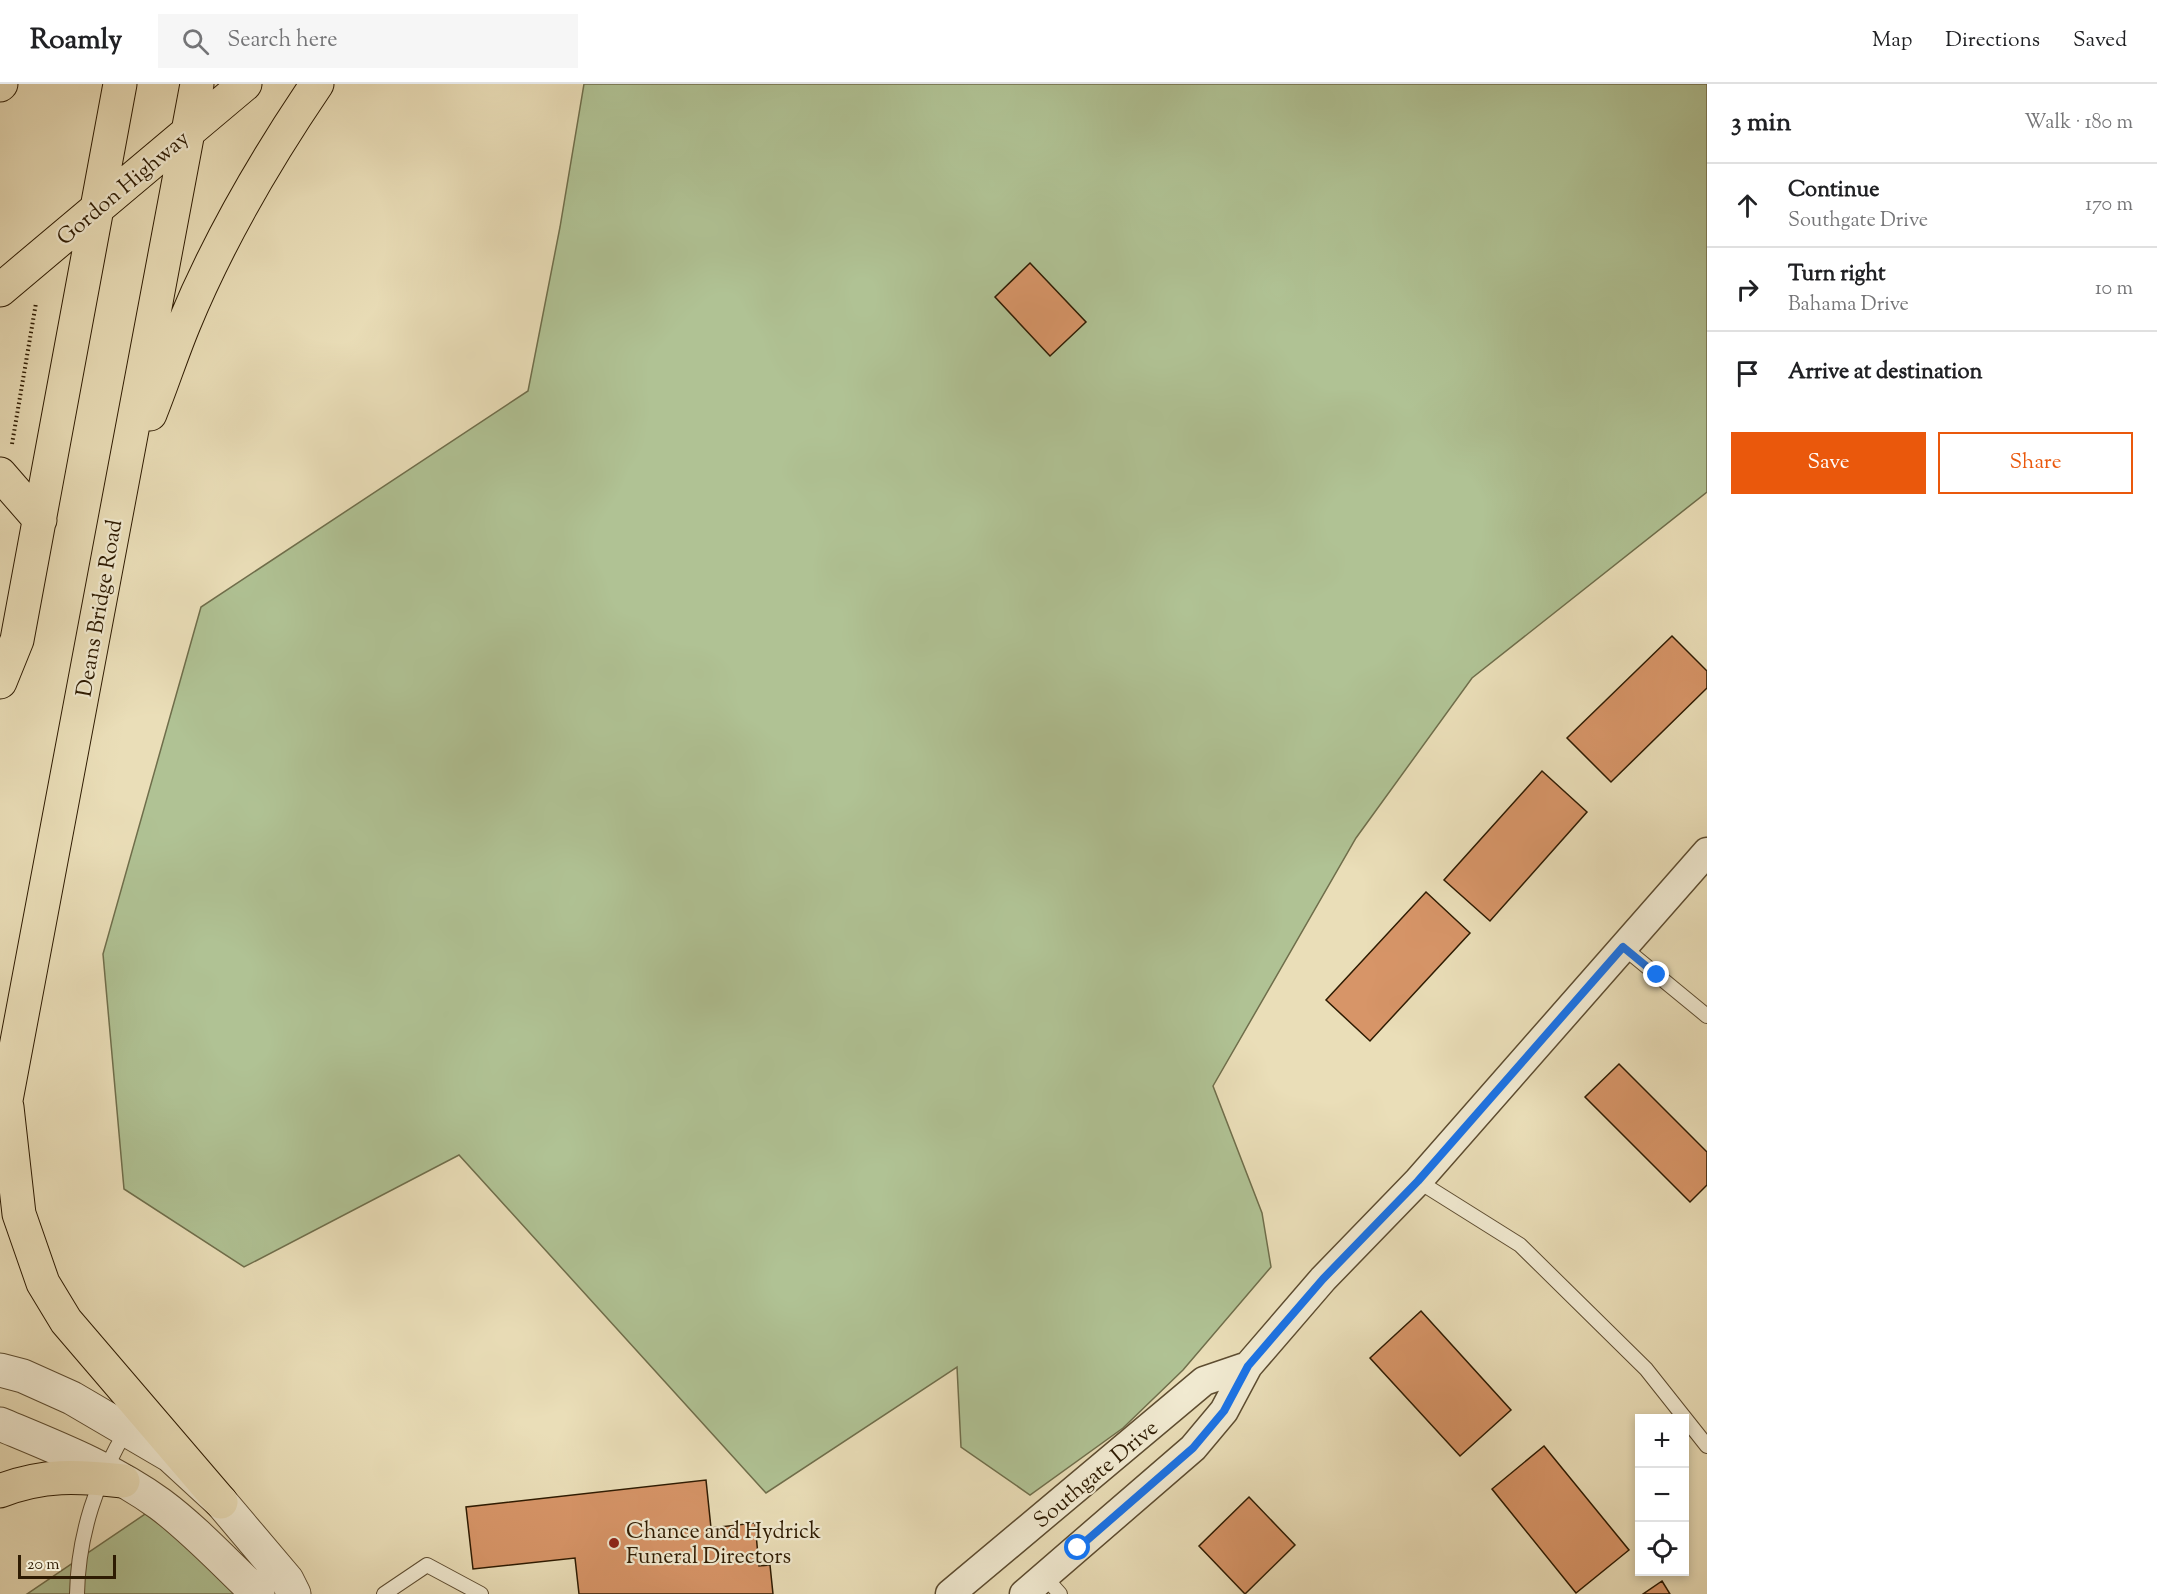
<!DOCTYPE html>
<meta charset="utf-8">
<style>
body{margin:0;font-family:"Sorts Mill Goudy",serif;background:#f6f6f6;color:#202124}
.controls{position:absolute;right:18px;bottom:18px;display:grid;overflow:hidden;border-radius:0px;box-shadow:0 3px 9px #0003}
.controls button{width:54px;height:54px;display:grid;place-items:center;padding:0;border:0;border-bottom:2px solid #e0e0e0;background:#fff;color:#202124;font:30px sans-serif}
.scale{position:absolute;left:18px;bottom:15px;width:98px;box-sizing:border-box;padding-left:6px;border:3px solid #2e1b02;border-top:0;font-size:16px;line-height:21px;white-space:nowrap;color:#2e1b02;-webkit-text-stroke:4px #f1ead1;paint-order:stroke}
.stop{position:absolute;width:18px;height:18px;margin:-14px;border:4px solid #1a73e8;border-radius:50%;background:#fff}
.stop.end{background:#1a73e8;border-color:#fff;box-shadow:0 2px 6px #0008}
.list{margin:0;padding:0;list-style:none}
h2{display:flex;justify-content:space-between;align-items:center;height:78px;margin:0;padding:0 24px;font-size:26px}
h2 small{font-size:20px;font-weight:400;color:#757577}
.list li{display:grid;grid-template-columns:39px 1fr auto;gap:18px;align-items:center;box-sizing:border-box;height:84px;padding:0 24px;border-top:2px solid #e0e0e0}
.list b{display:block;font-size:22px;white-space:nowrap}
.list p{margin:0;font-size:20px;white-space:nowrap;color:#757577}
.list em{font-size:20px;font-style:normal;color:#757577}
.actions{display:flex;gap:12px;padding:18px 24px}
.actions a{flex:1;padding:14px 0;border:2px solid #ea580c;border-radius:0px;text-align:center;font-size:21px;color:#ea580c}
.actions .main{background:#ea580c;color:#fff}
.icon{flex:none;width:33px;height:33px;fill:none;stroke:currentColor;stroke-width:2;stroke-linecap:round;stroke-linejoin:round}
.map{position:relative;flex:none;width:1707px;height:1510px;overflow:hidden}
header{display:flex;align-items:center;gap:36px;box-sizing:border-box;height:84px;padding:0 30px;background:#fff;border-bottom:2px solid #e0e0e0}
header strong{font-size:28px}
nav{display:flex;gap:33px;margin-inline-start:auto;font-size:21px}
.search{width:420px;height:54px;background:#f6f6f6;display:flex;align-items:center;gap:15px;box-sizing:border-box;padding:0 21px;border-radius:0px;color:#757577;font-size:22px}
main{display:flex}
aside{flex:1;background:#fff}
.map>svg:first-child{display:block}
</style>
<header>
<strong>Roamly</strong>
<div class="search"><svg class="icon" aria-label="search" viewBox="0 0 24 24"><circle cx="10" cy="10" r="6"/><path d="M15 15l6 6"/></svg>Search here</div>
<nav><a>Map</a><a>Directions</a><a>Saved</a></nav>
</header>
<main>
<div class="map">
<svg width="1707" height="1510" viewBox="0 0 1707 1510">
<rect width="100%" height="100%" fill="#eadeb8"/>
<filter id="stains"><feTurbulence type="fractalNoise" baseFrequency=".00333" numOctaves="4"/><feColorMatrix values="0 0 0 0 .2 0 0 0 0 .09 0 0 0 0 .02 0 0 0 .5 -.17"/></filter>
<radialGradient id="worn" r=".72"><stop offset=".6" stop-color="#630" stop-opacity="0"/><stop offset="1" stop-color="#630" stop-opacity=".3"/></radialGradient>
<!-- green -->
<path fill="#b0c294" stroke="#6f6e4b" stroke-width="1.5" d="M584,0H1707V408L1472,594L1356,754L1213,1002L1262,1129L1271,1183L1183,1286L1123,1344L1030,1411L961,1363L957,1283L766,1409L459,1071L244,1183L124,1105L103,870L201,523L528,307L560,143Z
M160,1420L251,1510H27Z"/>
<!-- building -->
<path fill="#d79568" stroke="#2e1b02" stroke-width="1.5" d="M1030,179L1086,238L1050,272L995,213Z
M1672,552L1707,587V604L1611,698L1567,654Z
M1542,687L1587,728L1490,837L1444,796Z
M1426,808L1470,849L1370,957L1326,916Z
M1619,980L1707,1068V1101L1690,1118L1585,1013Z
M1421,1227L1511,1326L1460,1372L1370,1274Z
M1544,1362L1629,1466L1576,1509L1492,1405Z
M706,1396L711,1444L755,1439L759,1482L770,1481L773,1510H579L575,1474L473,1485L466,1423Z
M1249,1413L1295,1461L1245,1510L1199,1462Z
M1662,1497L1670,1510H1643Z"/>
<g fill="none" stroke-linecap="round" stroke-linejoin="round">
<defs>
<path id="service" d="M1623,863L1707,932
M1418,1097L1520,1161L1646,1285L1707,1362
M1045,1493L1060,1510
M77,1510C78,1452 97,1393 128,1344
M384,1510L427,1481L481,1510"/>
<path id="minor" d="M950,1510L1204,1297L1248,1282
M1024,1510L1193,1364L1224,1327L1248,1282L1323,1195L1418,1097L1707,768"/>
<path id="tertiary" d="M0,1286L23,1292L72,1314L171,1372L221,1418L287,1496L294,1510
M0,1340C55,1363 112,1385 160,1420C195,1446 226,1480 258,1510"/>
<path id="trunk" d="M0,1L1,0
M0,206L245,0
M150,330C162,300 172,269 184,240C219,155 266,75 317,0
M0,390L40,436
M0,598L17,556L120,0
M7,1023L19,1130L43,1199L66,1237L221,1418
M0,1048L197,0
M0,1407C43,1390 78,1392 123,1397"/>
</defs>
<!-- service casing -->
<use href="#service" stroke="#5d4c30" stroke-width="16"/>
<!-- minor casing -->
<use href="#minor" stroke="#5d4c30" stroke-width="31"/>
<!-- tertiary casing -->
<use href="#tertiary" stroke="#5d4c30" stroke-width="35"/>
<!-- trunk casing -->
<use href="#trunk" stroke="#2e1b02" stroke-width="35"/>
<!-- path -->
<path stroke="#2e1b02" stroke-width="4" stroke-dasharray="1.5 3" stroke-linecap="butt" d="M12,360L36,219"/>
<!-- service -->
<use href="#service" stroke="#f1ead1" stroke-width="14"/>
<!-- minor -->
<use href="#minor" stroke="#f1ead1" stroke-width="28"/>
<!-- tertiary -->
<use href="#tertiary" stroke="#f1ead1" stroke-width="33"/>
<!-- trunk -->
<use href="#trunk" stroke="#eadeb8" stroke-width="33"/>
</g>
<g fill="none" stroke-linecap="round" stroke-linejoin="round">
<!-- route -->
<path stroke="#1a73e8" stroke-width="8" d="M1078,1464L1193,1364L1224,1327L1248,1282L1323,1195L1418,1097L1623,863L1657,891"/>
</g>
<!-- markers -->
<circle fill="#8f2418" stroke="#f1ead1" stroke-width="2" cx="614" cy="1459" r="6"/>
<g text-anchor="middle" stroke-width="4.5" stroke-linejoin="round" paint-order="stroke">
<!-- street labels -->
<g font-size="22" fill="#2e1b02" stroke="#f1ead1">
<text transform="translate(122 103) rotate(-40)" y="8">Gordon Highway</text>
<text transform="translate(98 524) rotate(-80)" y="8">Deans Bridge Road</text>
<text transform="translate(1095 1389) rotate(-40)" y="8">Southgate Drive</text>
</g>
<!-- poi labels -->
<g font-size="22" fill="#2e1b02" stroke="#f1ead1" text-anchor="start">
<text x="626" y="1454">Chance and Hydrick<tspan x="626" dy="25">Funeral Directors</tspan></text>
</g>
</g>
<rect width="100%" height="100%" filter="url(#stains)"/>
<rect width="100%" height="100%" fill="url(#worn)"/>
</svg>
<div class="controls">
<button>+</button>
<button>−</button>
<button><svg class="icon" aria-label="locate" viewBox="0 0 24 24"><circle cx="12" cy="12" r="6"/><path d="M12 2v4M12 18v4M2 12h4M18 12h4"/></svg></button>
</div>
<div class="scale">20 m</div>
<div class="stop" style="left:1078px;top:1464px"></div>
<div class="stop end" style="left:1657px;top:891px"></div>
</div>
<aside>
<h2>3 min<small>Walk · 180 m</small></h2>
<ul class="list">
<li><svg class="icon" aria-label="ahead" viewBox="0 0 24 24"><path d="M12 20V5M6 11l6-6 6 6"/></svg><div><b>Continue</b><p>Southgate Drive</p></div><em>170 m</em></li>
<li><svg class="icon" aria-label="right" viewBox="0 0 24 24"><path d="M7 20v-9h11M14 6l5 5-5 5"/></svg><div><b>Turn right</b><p>Bahama Drive</p></div><em>10 m</em></li>
<li><svg class="icon" aria-label="arrive" viewBox="0 0 24 24"><path d="M6 21V4h12l-3 4 3 4H6"/></svg><div><b>Arrive at destination</b></div></li>
</ul>
<div class="actions"><a class="main">Save</a><a>Share</a></div>
</aside>
</main>
